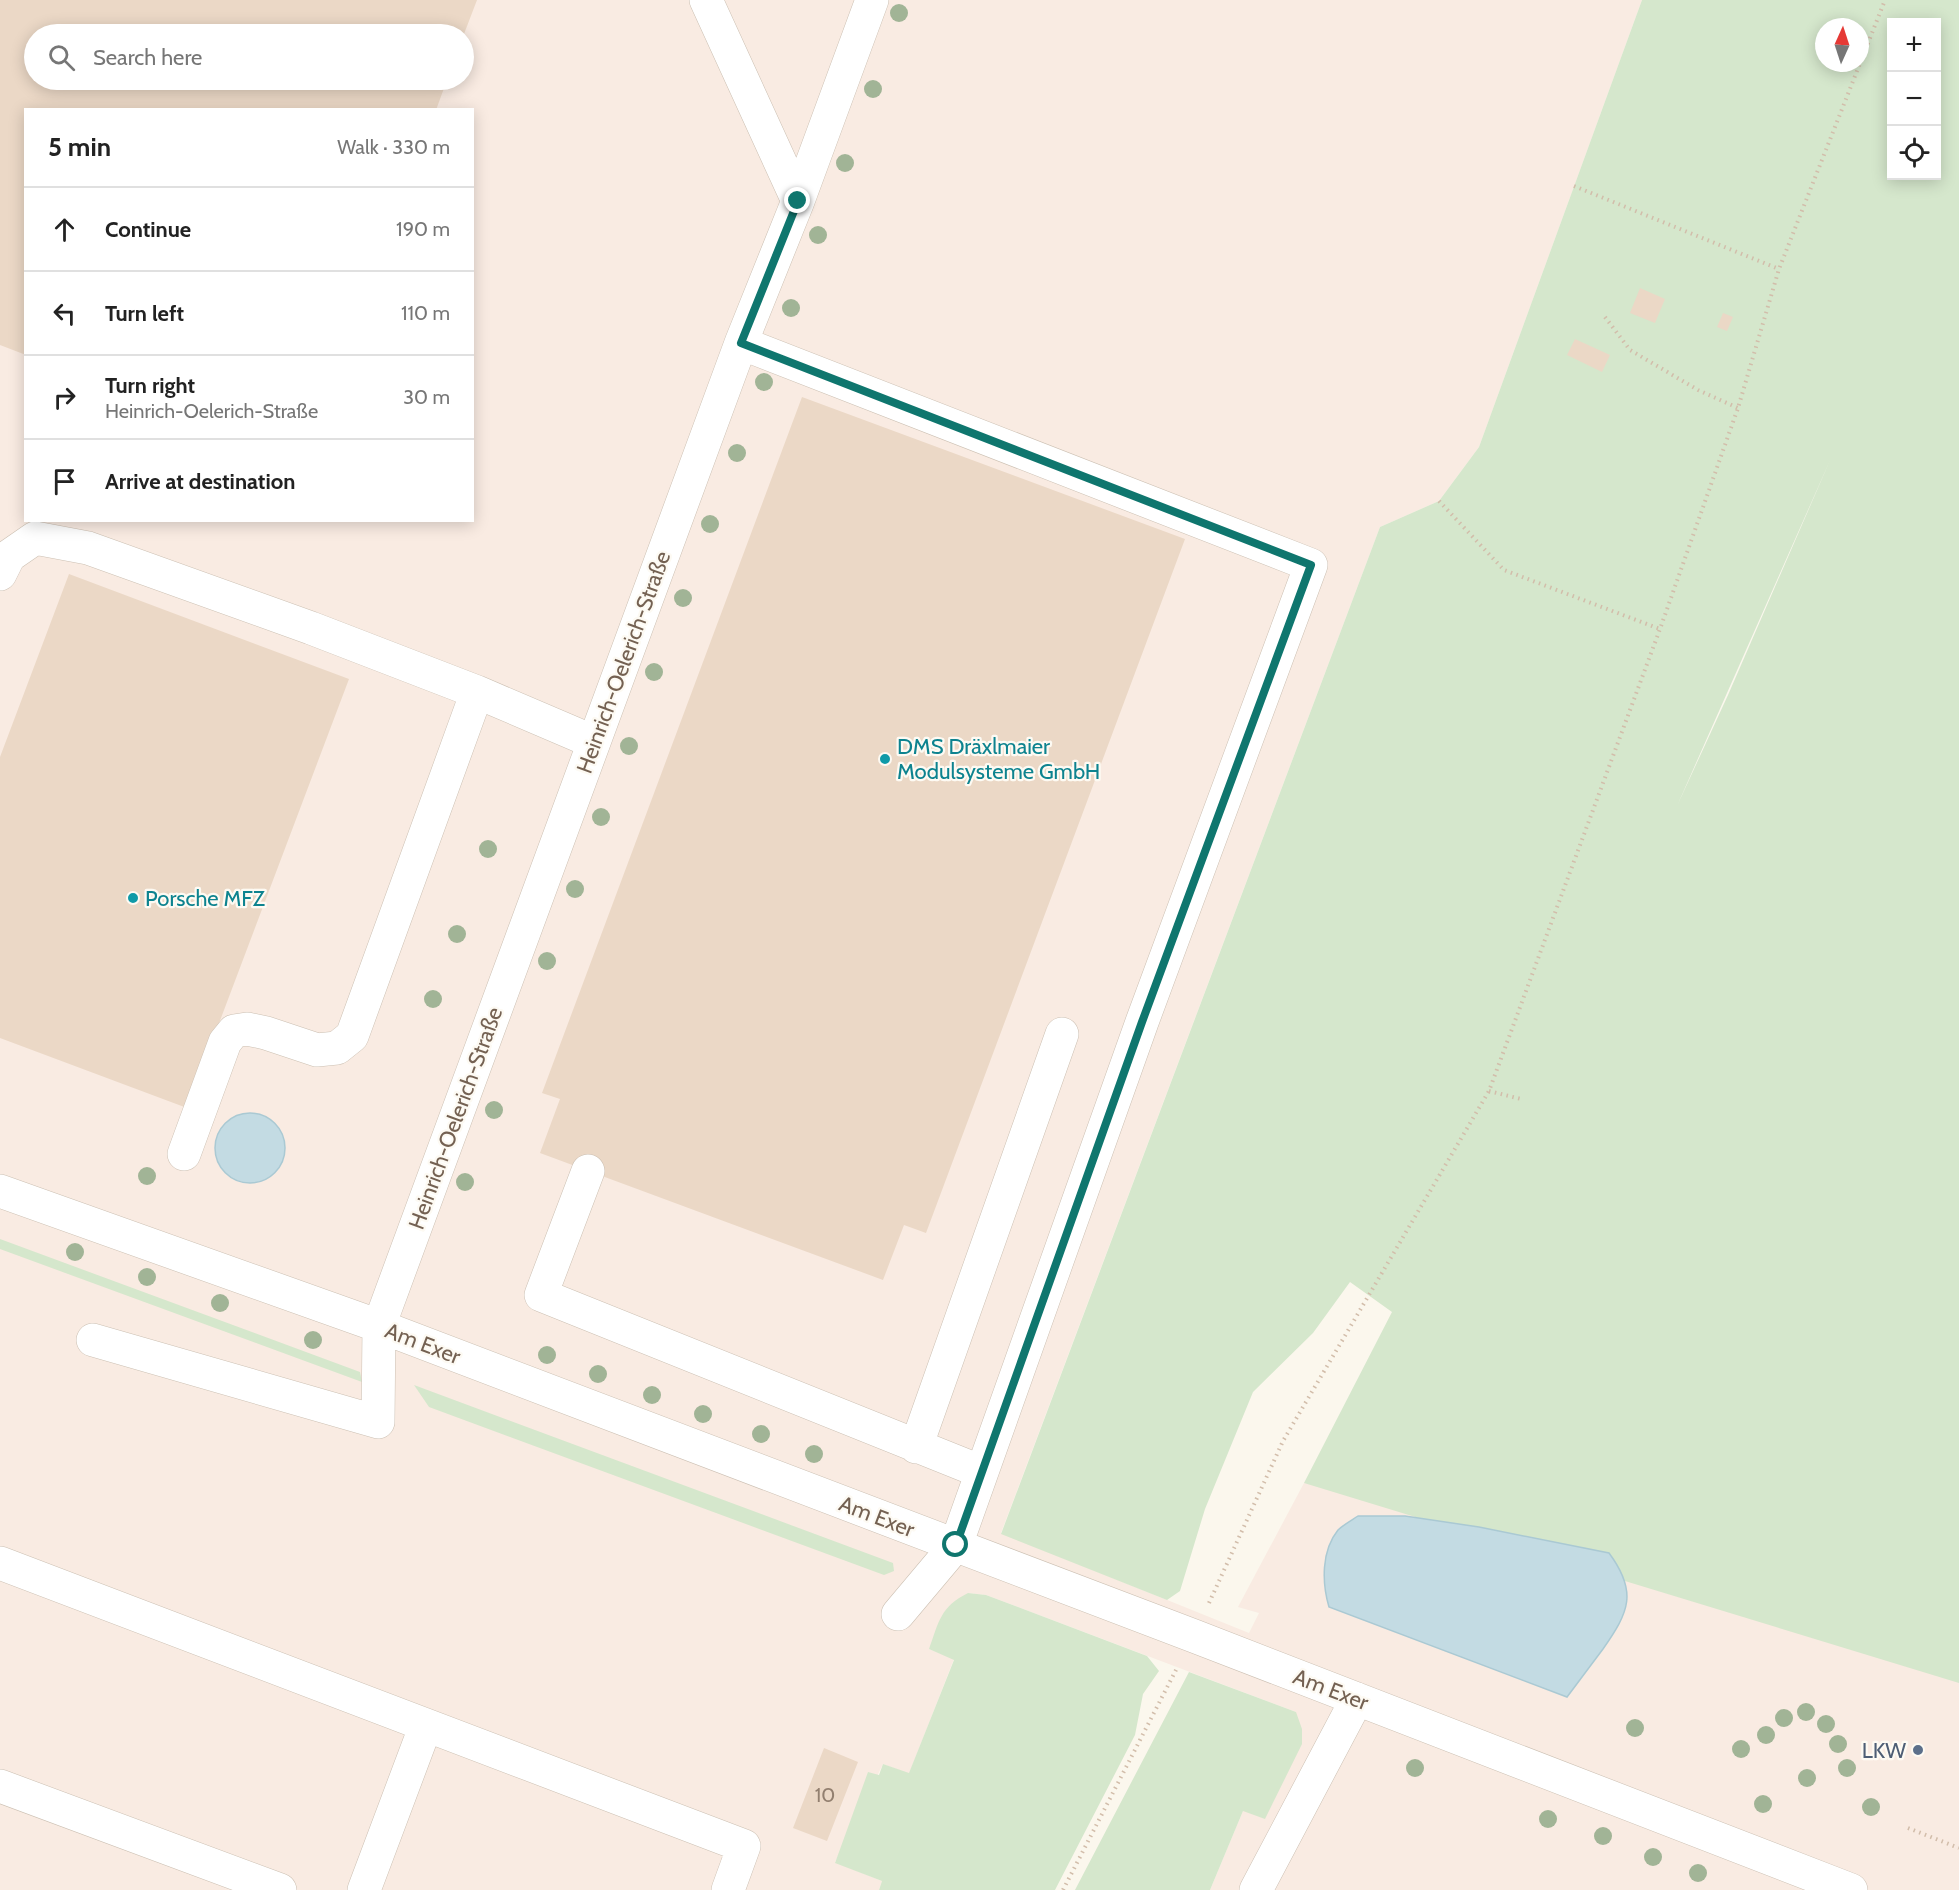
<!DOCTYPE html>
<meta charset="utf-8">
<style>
body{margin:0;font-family:Cabin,sans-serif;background:#f2f2f2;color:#222}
.controls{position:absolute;right:18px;top:18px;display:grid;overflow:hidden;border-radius:0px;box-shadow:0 3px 15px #0003}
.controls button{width:54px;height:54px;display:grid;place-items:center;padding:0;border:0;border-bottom:2px solid #e0e0e0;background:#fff;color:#222;font:30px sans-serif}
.compass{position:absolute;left:1815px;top:18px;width:54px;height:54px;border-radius:50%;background:#fff;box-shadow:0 3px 15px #0003;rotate:3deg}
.stop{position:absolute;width:18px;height:18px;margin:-14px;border:4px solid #0f766e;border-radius:50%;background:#fff}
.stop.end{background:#0f766e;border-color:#fff;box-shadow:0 2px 6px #0008}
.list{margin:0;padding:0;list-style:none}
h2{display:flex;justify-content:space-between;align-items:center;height:78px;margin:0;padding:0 24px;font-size:26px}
h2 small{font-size:20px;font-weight:400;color:#767676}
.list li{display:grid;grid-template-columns:39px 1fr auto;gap:18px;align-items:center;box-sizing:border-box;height:84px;padding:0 24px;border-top:2px solid #e0e0e0}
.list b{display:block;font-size:22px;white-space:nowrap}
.list p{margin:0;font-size:20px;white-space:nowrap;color:#767676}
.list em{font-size:20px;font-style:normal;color:#767676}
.icon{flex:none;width:33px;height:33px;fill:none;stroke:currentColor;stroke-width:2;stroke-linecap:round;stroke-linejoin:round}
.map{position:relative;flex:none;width:1959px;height:1890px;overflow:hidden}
.search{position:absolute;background:#fff;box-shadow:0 3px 15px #0003;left:24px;top:24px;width:450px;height:66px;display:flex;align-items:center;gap:15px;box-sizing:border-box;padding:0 21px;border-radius:33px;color:#767676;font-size:22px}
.panel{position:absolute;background:#fff;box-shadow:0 3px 15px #0003;left:24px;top:108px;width:450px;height:414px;border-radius:0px}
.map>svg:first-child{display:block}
</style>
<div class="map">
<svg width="1959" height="1890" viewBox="0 0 1959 1890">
<rect width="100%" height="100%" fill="#fbf7ed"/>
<!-- commercial -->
<path fill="#f9ebe2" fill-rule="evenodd" d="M0,0H1642L1479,447L1439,501L1380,527L1001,1533L1249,1633L1259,1613L1238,1607L1304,1483L1689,1537L1959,1664V1890H1210L1243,1811L1296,1712L986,1595L968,1593L929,1649L954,1659L909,1774L883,1764L835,1862L882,1881L879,1890H0ZM34,34H464V80H34ZM26,110H472V520H26Z"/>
<!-- green -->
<path fill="#d5e7cc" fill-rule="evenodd" d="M1642,0H1959V1683L1304,1483L1392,1312L1350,1282L1313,1333L1253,1392L1205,1509L1180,1591L1167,1600L1001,1534L1380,527L1439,501L1479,447ZM1892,22H1936V176H1892ZM1824,27H1860V63H1824ZM1831,458L1728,695L1677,806Z
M0,1239L360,1372L362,1382L0,1249Z
M414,1385L893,1563L894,1571L884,1575L429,1407Z
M968,1593L986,1595L1147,1656L1159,1671L1143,1694L1135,1735L1055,1890H879L882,1881L835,1863L868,1772L879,1775L883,1764L909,1773L954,1660L929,1649C939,1622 940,1607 968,1593Z
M1189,1672L1296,1712L1302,1729V1744L1265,1819L1243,1811L1210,1890H1075Z"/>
<!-- water -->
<path fill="#c3dbe3" stroke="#aac9d3" stroke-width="1.5" d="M215 1148a35 35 0 1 1 70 0a35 35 0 1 1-70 0Z
M1358,1516H1405L1479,1527L1609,1553C1638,1592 1629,1612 1603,1649C1591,1665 1579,1681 1567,1697L1329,1607C1322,1583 1321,1551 1338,1530C1343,1525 1352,1520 1358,1516Z"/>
<!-- building -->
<path fill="#ebd8c6" d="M0,0H477L464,34H34V80H447L436,110H26V355L0,345Z
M1640,288L1665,299L1655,323L1630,313Z
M1723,313L1733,317L1727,331L1717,327Z
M1575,339L1610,355L1602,372L1567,355Z
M802,397L1185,539L926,1233L904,1225L883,1280L540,1153L560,1099L542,1093Z
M69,574L349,679L187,1108L0,1038V757Z
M824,1748L858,1762L827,1841L793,1828Z"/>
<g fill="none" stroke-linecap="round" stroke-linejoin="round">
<defs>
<path id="minor" d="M706,0L798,201
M741,343L1311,565L1142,1022L956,1545L898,1614
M0,574L9,556L35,538L88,548L311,628L477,692L594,742
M184,1154L225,1042L234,1031L247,1029L266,1033L317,1050L337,1048L352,1036L477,692
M588,1171L541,1295L982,1472
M0,1191L379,1326L1194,1636L1851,1890
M93,1340L378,1422L379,1326L741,343L798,201L872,0
M916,1447L1062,1034
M0,1563L744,1846L728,1890
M0,1786L280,1890
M364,1890L426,1725
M1256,1890L1357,1699"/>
</defs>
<!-- minor casing -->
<use href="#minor" stroke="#ccc0b3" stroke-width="34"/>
<!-- path -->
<path stroke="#d2bdaa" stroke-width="4" stroke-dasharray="1.5 4.5" stroke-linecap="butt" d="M1574,186L1779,269
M1605,317L1630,350L1698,390L1738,408
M1439,501L1504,570L1660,629
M1489,1091L1521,1099
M1209,1603L1283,1441L1489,1091L1660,629L1738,408L1779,269L1885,0
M1908,1828L1959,1848
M1063,1890L1178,1666"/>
<!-- minor -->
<use href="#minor" stroke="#fff" stroke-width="33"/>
</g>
<!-- trees -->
<g fill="#a1b496">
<circle cx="899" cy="13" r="9"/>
<circle cx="873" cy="89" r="9"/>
<circle cx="845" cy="163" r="9"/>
<circle cx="818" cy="235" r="9"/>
<circle cx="791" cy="308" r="9"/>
<circle cx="764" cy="382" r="9"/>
<circle cx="737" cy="453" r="9"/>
<circle cx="710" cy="524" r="9"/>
<circle cx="683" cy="598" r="9"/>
<circle cx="654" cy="672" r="9"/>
<circle cx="629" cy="746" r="9"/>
<circle cx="601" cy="817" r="9"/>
<circle cx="488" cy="849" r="9"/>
<circle cx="575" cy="889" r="9"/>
<circle cx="457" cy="934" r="9"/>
<circle cx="547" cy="961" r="9"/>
<circle cx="433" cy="999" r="9"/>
<circle cx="494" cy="1110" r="9"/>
<circle cx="147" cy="1176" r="9"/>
<circle cx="465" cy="1182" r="9"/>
<circle cx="75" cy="1252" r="9"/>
<circle cx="147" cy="1277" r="9"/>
<circle cx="220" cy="1303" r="9"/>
<circle cx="313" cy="1340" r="9"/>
<circle cx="547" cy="1355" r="9"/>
<circle cx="598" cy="1374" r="9"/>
<circle cx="652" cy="1395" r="9"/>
<circle cx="703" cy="1414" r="9"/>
<circle cx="761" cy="1434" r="9"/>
<circle cx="814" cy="1454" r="9"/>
<circle cx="1806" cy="1712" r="9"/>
<circle cx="1784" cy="1718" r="9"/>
<circle cx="1826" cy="1724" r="9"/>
<circle cx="1635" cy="1728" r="9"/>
<circle cx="1766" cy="1735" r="9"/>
<circle cx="1838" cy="1744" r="9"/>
<circle cx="1741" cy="1749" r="9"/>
<circle cx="1415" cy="1768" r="9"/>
<circle cx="1847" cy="1768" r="9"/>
<circle cx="1807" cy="1778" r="9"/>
<circle cx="1763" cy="1804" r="9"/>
<circle cx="1871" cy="1807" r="9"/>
<circle cx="1548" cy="1819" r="9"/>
<circle cx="1603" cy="1836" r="9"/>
<circle cx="1653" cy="1857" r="9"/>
<circle cx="1698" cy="1873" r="9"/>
</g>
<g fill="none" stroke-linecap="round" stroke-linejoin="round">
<!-- route -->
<path stroke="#0f766e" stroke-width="8" d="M798,201L741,343L1311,565L1142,1022L956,1545"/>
</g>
<!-- markers -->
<g fill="#0f9aa8" stroke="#fdfaf3" stroke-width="2">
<circle cx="885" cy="759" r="6"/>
<circle cx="133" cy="898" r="6"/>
</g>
<circle fill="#5c6f8a" stroke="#fdfaf3" stroke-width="2" cx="1918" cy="1750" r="6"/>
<g text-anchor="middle" stroke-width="4.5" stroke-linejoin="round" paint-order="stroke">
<!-- number labels -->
<g font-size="20" fill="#927f6f">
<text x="825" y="1802">10</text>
</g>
<!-- street labels -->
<g font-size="22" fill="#746152" stroke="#fdfaf3">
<text transform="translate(623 662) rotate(-70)" y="8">Heinrich-Oelerich-Straße</text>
<text transform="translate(455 1118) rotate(-70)" y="8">Heinrich-Oelerich-Straße</text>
<text transform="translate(423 1343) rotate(21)" y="8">Am Exer</text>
<text transform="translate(877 1516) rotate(21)" y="8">Am Exer</text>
<text transform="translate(1331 1689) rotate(21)" y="8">Am Exer</text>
</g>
<!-- culture labels -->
<g font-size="22" fill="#0d838f" stroke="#fdfaf3" text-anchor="start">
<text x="897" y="754">DMS Dräxlmaier<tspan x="897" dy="25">Modulsysteme GmbH</tspan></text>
<text x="145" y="906">Porsche MFZ</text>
</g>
<!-- service labels -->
<g font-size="22" fill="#4e5e75" stroke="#fdfaf3" text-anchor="end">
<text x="1906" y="1758">LKW</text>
</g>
</g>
</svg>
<div class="controls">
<button>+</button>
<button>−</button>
<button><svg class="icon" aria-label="locate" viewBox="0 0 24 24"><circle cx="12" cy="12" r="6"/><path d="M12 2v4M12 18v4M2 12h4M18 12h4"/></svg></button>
</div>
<svg class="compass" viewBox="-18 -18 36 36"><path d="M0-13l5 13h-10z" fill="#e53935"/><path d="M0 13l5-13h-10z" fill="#767676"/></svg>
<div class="stop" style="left:956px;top:1545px"></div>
<div class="stop end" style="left:798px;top:201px"></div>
<div class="search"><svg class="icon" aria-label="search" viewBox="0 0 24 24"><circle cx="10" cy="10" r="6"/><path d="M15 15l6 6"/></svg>Search here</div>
<section class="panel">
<h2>5 min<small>Walk · 330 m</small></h2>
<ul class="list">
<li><svg class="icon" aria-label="ahead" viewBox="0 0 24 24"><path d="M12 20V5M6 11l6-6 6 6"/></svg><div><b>Continue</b></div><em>190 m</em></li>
<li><svg class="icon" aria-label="left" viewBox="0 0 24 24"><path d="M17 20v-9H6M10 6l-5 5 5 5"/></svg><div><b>Turn left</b></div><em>110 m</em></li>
<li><svg class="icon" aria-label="right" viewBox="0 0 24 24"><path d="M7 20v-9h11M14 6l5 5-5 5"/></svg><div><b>Turn right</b><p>Heinrich-Oelerich-Straße</p></div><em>30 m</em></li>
<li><svg class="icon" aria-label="arrive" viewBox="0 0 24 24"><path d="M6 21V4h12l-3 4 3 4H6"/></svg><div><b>Arrive at destination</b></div></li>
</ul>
</section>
</div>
